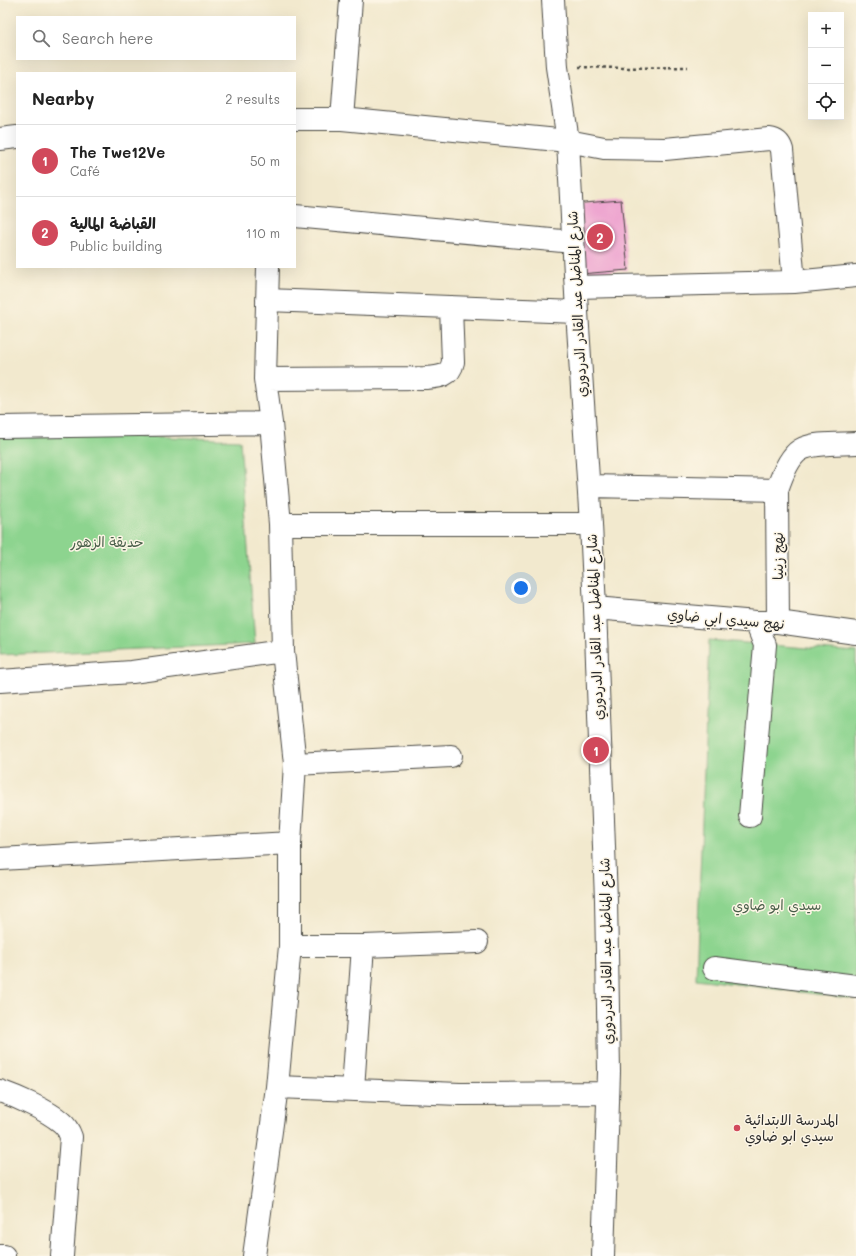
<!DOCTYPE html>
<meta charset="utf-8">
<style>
body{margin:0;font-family:Mali,"Playpen Sans Arabic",sans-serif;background:#f2f2f2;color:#222}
.controls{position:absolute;right:12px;top:12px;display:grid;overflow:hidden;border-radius:0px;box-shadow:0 4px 16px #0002}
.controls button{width:36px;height:36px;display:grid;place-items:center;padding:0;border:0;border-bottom:1px solid #e0e0e0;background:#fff;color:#222;font:20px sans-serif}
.you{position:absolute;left:521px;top:588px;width:14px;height:14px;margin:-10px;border:3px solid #fff;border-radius:50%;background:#1a73e8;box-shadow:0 0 0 6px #1a73e833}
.badge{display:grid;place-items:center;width:26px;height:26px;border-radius:50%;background:#d1495b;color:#fff;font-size:13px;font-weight:700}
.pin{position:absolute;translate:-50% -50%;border:2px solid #fff;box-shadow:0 1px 4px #0006}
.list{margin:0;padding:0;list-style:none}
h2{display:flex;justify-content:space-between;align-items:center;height:52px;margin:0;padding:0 16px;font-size:17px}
h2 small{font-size:13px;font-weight:400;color:#767676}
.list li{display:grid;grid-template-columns:26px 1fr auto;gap:12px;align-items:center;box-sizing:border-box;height:72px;padding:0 16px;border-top:1px solid #e0e0e0}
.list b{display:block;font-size:15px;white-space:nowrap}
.list p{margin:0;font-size:13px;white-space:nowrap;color:#767676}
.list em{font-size:13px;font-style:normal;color:#767676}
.icon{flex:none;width:22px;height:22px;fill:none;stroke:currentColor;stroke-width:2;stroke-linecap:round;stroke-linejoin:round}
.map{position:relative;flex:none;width:856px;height:1256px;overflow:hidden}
.search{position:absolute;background:#fff;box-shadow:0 4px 16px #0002;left:16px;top:16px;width:280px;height:44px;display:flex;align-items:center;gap:10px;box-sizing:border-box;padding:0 14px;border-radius:0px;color:#767676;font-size:15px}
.panel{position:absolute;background:#fff;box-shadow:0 4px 16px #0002;left:16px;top:72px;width:280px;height:196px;border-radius:0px}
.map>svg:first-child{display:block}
</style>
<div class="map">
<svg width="856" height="1256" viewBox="0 0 856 1256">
<rect width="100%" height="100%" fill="#fcf5e5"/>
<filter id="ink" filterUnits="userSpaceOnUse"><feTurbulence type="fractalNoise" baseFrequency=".025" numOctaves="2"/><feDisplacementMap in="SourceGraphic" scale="8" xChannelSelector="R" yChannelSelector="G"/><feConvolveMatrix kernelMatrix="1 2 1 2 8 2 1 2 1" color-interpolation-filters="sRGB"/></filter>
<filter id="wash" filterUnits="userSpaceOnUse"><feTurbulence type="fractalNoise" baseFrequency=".012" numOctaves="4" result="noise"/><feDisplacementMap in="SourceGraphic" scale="16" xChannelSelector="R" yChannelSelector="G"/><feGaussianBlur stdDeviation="0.9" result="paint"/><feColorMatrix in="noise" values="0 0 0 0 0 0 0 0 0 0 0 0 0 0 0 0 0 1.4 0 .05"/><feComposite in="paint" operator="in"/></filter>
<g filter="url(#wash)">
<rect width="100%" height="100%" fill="#f2e9ce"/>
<!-- green -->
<path fill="#8dd48f" stroke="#5c805d" d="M0,430L240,440L255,644L0,655Z
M709,640L856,652V999L696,979Z"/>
<g id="blocks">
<!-- building -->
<path fill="#eea6d0" d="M621,200L628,270L580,274L572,204Z"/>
</g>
</g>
<g filter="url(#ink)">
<use href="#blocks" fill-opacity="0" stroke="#494843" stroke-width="1"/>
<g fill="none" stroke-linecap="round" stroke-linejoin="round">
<defs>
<path id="minor" d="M553,0L557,67L568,141L577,312L591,524L595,608L606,900L608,1008L609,1072L603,1256
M295,119H342L568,141L604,148L665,149L769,139C777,140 780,143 782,150L794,282
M342,119L351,0
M0,139L17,137
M295,216L573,242
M576,287L794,282L856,276
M267,300L577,312
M265,379L426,378C438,377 450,377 453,362L451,307
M0,427L271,423
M589,486L777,490C781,478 789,457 800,450C813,442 841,444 856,443
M777,490L778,622
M280,524H591
M595,608L756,622H778L856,633
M0,681L132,672L283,651
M295,764L451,756
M750,816L765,645L756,622
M0,859L290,843
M290,946H363L477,942
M714,968L856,986
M277,1087L460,1094L608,1093
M353,1089L363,946
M0,1091C17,1097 47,1110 61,1122C66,1126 69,1131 71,1137L62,1256
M0,1256H4
M254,1256L277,1087L290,946V843L295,764L283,651L280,524L271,423L265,379L268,267"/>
</defs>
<!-- minor casing -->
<use href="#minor" stroke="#494843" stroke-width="24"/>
<!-- path -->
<path stroke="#494843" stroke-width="2.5" stroke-dasharray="3 3" stroke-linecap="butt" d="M579,67L625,68L688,67"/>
<!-- minor -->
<use href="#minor" stroke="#fff" stroke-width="22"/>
</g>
</g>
<!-- markers -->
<circle fill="#d1495b" stroke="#fcf5e5" stroke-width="1.5" cx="737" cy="1128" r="4"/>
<g text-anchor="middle" stroke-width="3" stroke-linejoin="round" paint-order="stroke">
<!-- street labels -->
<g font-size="14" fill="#2b2b2b" stroke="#fcf5e5">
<text transform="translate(577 304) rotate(-93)" y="5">شارع المناضل عبد القادر الدردوري</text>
<text transform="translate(778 556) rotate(-90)" y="5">نهج زينيا</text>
<text transform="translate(726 619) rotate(5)" y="5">نهج سيدي ابي ضاوي</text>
<text transform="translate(595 627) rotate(-92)" y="5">شارع المناضل عبد القادر الدردوري</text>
<text transform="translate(606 951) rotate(-91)" y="5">شارع المناضل عبد القادر الدردوري</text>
</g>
<!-- park labels -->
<g font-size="14" fill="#485e49" stroke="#fcf5e5">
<text x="107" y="547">حديقة الزهور</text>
<text x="777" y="910">سيدي ابو ضاوي</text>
</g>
<!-- poi labels -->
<g font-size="14" fill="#2b2b2b" stroke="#fcf5e5" text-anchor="start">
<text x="745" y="1125">المدرسة الابتدائية<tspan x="745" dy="16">سيدي ابو ضاوي</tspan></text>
</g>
</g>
</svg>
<div class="controls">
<button>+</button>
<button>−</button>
<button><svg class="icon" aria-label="locate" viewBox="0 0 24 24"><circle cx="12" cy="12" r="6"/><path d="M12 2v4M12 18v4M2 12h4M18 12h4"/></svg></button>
</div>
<div class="you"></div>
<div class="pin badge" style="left:596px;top:750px">1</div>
<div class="pin badge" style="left:600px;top:237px">2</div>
<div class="search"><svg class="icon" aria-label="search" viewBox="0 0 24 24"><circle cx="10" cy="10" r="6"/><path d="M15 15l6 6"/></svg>Search here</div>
<section class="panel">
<h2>Nearby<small>2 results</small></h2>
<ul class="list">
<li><span class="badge">1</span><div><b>The Twe12Ve</b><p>Café</p></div><em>50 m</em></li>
<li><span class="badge">2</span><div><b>القباضة المالية</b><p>Public building</p></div><em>110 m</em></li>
</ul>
</section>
</div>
